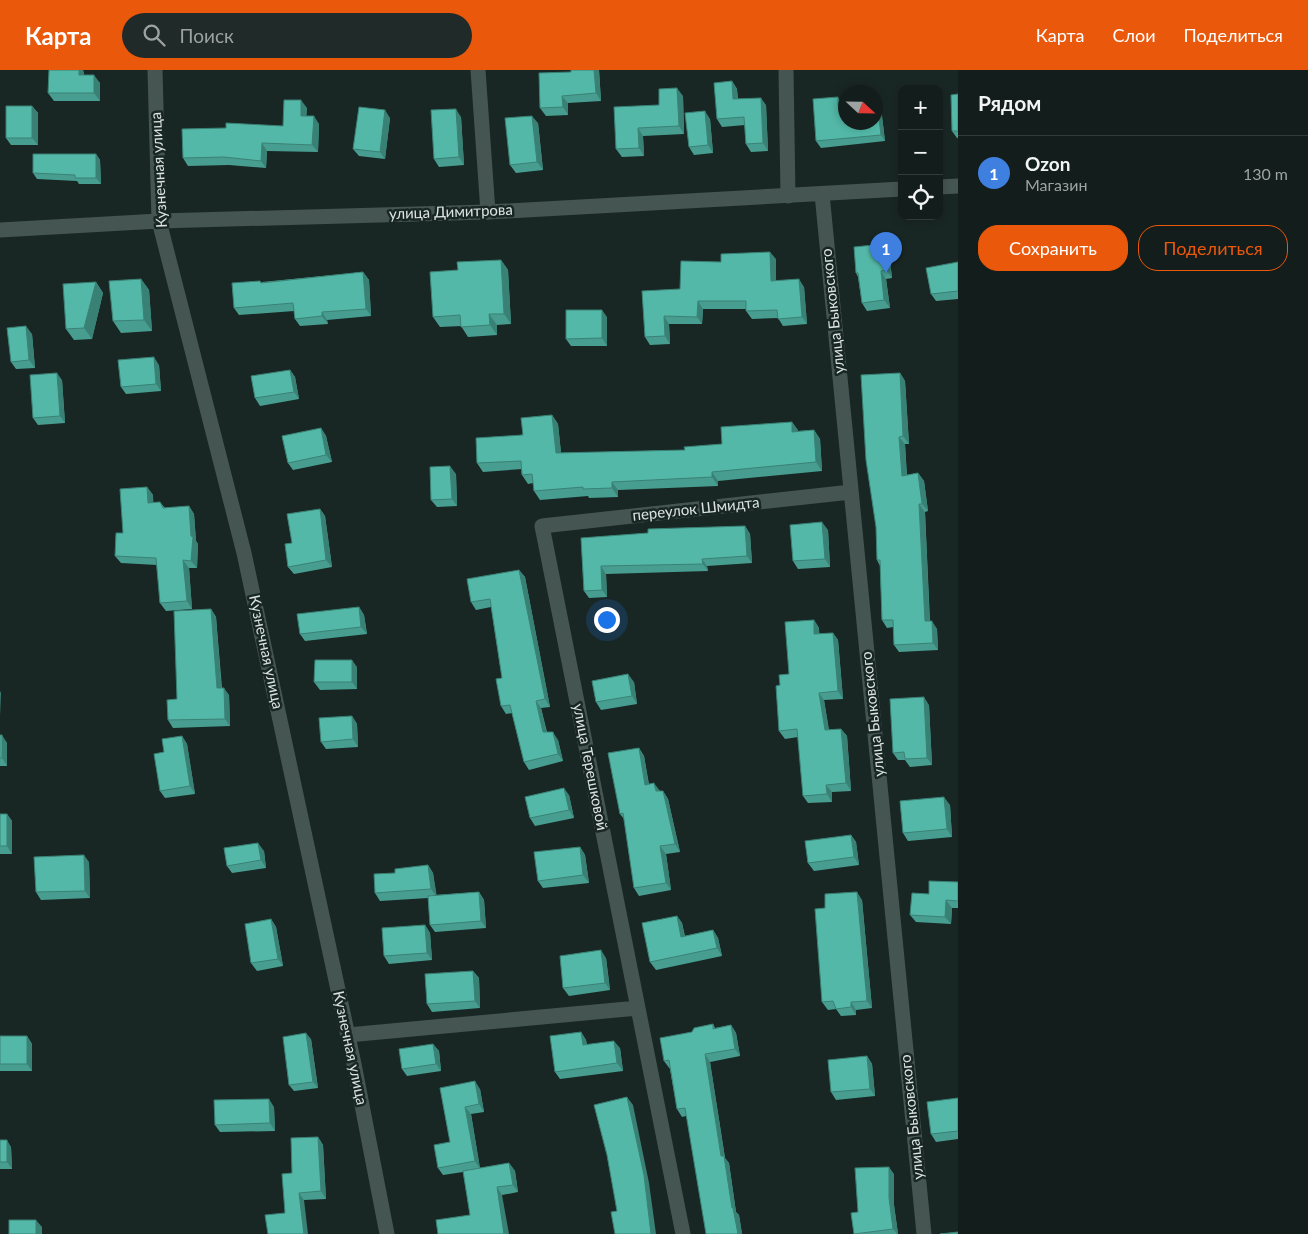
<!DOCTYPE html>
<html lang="ru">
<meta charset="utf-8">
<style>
body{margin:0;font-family:Lato,sans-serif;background:#202a28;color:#f1f3f6}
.controls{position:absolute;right:15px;top:15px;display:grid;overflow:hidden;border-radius:10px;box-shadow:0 2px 8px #0003}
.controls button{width:45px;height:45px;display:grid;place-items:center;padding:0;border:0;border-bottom:1px solid #323b3a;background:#131d1b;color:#f1f3f6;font:25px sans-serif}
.compass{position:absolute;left:838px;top:15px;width:45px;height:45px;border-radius:50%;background:#131d1b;box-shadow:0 2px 8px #0003;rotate:112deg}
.you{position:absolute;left:606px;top:549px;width:18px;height:18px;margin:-12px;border:4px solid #fff;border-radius:50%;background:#1a73e8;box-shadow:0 0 0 8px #1a73e833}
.badge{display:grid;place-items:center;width:32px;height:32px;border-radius:50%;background:#ea580c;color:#fff;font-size:16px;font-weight:700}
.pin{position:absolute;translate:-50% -41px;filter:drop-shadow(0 1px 2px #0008)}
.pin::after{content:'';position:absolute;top:26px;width:18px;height:15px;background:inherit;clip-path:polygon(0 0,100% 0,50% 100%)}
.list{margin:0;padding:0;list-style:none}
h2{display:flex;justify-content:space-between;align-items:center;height:65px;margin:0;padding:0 20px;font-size:21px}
h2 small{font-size:16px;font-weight:400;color:#9da2a3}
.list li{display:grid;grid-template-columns:32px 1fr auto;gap:15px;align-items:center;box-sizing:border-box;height:75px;padding:0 20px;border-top:1px solid #323b3a}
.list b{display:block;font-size:19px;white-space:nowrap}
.list p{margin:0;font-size:16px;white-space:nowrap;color:#9da2a3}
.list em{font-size:16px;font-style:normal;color:#9da2a3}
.actions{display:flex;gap:10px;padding:15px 20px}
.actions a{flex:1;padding:11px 0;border:1px solid #ea580c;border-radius:20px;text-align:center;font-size:18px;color:#ea580c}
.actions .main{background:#ea580c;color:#fff}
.icon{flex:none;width:28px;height:28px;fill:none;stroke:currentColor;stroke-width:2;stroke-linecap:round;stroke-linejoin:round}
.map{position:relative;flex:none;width:958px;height:1164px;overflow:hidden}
header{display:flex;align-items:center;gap:30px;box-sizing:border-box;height:70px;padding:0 25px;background:#ea580c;color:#fff}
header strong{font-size:24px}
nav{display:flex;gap:28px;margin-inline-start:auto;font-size:18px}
.search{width:350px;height:45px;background:#202a28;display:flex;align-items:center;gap:12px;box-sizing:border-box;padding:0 18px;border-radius:28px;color:#9da2a3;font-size:19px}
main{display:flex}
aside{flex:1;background:#131d1b}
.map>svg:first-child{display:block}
</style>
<header>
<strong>Карта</strong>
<div class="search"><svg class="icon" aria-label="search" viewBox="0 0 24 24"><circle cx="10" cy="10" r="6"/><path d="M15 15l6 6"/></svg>Поиск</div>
<nav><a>Карта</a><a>Слои</a><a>Поделиться</a></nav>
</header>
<main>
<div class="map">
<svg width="958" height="1164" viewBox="0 0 958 1164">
<rect width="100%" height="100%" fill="#192724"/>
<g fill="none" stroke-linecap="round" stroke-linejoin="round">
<!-- street -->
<path stroke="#455552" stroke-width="15" d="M478,0L488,142
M786,0L788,126
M822,124L924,1164
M348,965L638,938
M683,1164L542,456L851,422"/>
<!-- secondary -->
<path stroke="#455552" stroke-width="15" d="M155,0L159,151L244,483L354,994L387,1164
M939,117L958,116
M0,160L159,151L488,142L902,119"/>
</g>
<!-- wall -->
<path fill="#479e90" d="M571,0H599L601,31L568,33V45L546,46L540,38L571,2Z
M84,2V5L100,13V31H54L48,23Z
M732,11L737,19L738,29L766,35L768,81L751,82L746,74L745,55L722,57L717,49Z
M958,24V68H957L952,61Z
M683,26L684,64L643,66L644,86L622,87L616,79L659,35Z
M842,34V36L881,38L885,71L821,78L816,71Z
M32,36L38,43V75H11L6,68Z
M307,38L306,46L319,54L318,82L267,81L266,98L229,95L188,96L183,88L226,58L283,56Z
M461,47L464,95L439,97L434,89Z
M390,48L385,89L359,86L353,79Z
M710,49L713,83L694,85L689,77Z
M538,53L543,100L516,103L510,95Z
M96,84L100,90L101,114H79L77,111L37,109L33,103Z
M889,182L892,208L886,209L890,238L867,241L862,233L858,207L856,203Z
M776,189V211L804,217L807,254L783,256L778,248L752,249L746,241V239H703L702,254H669L670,274L650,275L645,267L680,219L721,192Z
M501,190L508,200L511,254L497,255V265L468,267L461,256L440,257L433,247L458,200Z
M958,192V229L936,231L931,224Z
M363,202L369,210L371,246L327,250L328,254L300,256L295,249L294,241L239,245L234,238L262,212Z
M141,209L149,220L152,261L121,263L113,251Z
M96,212L103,223L92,269L74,270L66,259Z
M607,247V276H571L566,269Z
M32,264L35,298L16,299L11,292Z
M159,295L161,321L126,324L121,317Z
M290,300L295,307L299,329L260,336L255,328Z
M900,303L905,311L909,374H905L907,405L918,403L924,411L928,441L925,442L930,551L937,559L938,580L899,582L894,575L893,557L887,558L882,550L880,496L877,490Z
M62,310L65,353L38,355L33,348Z
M552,345L558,354L561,383L685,380L722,374L792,352L798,361L814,360L820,369L822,401L718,411V416L618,420V427L589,428L588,426L540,430L534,421L533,413L528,414L522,405V399L483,402L477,393Z
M321,358L326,366L332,392L293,400L288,393Z
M456,404L457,436L437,437L431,430Z
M147,417L153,425V432H160L165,438L189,436L194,444L196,471L198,474L197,498H189L192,539L166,541L160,533L157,495L121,493L115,486L123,463Z
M320,439L325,446L332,497L294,504L288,497L292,473Z
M745,456L750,464L752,493L707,496L708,501L606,504L607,527L589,528L584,521L581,468Z
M828,460L830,497L798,499L793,491Z
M519,500L525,507L550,637L541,638L547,662L558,670L563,691L529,700L524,692L512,643L506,644L501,636L502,608L491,537L476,540L471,532Z
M359,537L364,545L367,564L305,571L300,564Z
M211,539L216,547L222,618L229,625L230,656L173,658L168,650L177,629Z
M814,550L819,558V564L833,563L838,570L843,629L824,630L829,660L841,659L847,666L851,721L832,722V732L808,733L803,726L798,667L785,669L779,661L780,615L789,604Z
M357,597V619L320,620L314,612Z
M634,612L637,634L601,640L596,632Z
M929,635L932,695L910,697L905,690H898L893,683Z
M352,646L357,654L358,677L326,679L321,672Z
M0,665L7,673V696H0Z
M182,666L187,674L195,724L165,728L160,721L164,682Z
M639,678L644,686L649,714L660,721H663L668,729L680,782L666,784L671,820L639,826L634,818L624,749L620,744Z
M569,725L574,748L535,756L530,748Z
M950,735L952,767L908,771L903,763Z
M0,744H7L12,751V784H0Z
M851,765L856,772L859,795L814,801L808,793Z
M580,777L585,785L589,813L543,818L538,811Z
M264,781L266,798L232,803L227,796Z
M89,792L90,828L41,830L36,822Z
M428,795L433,803L436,825L479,822L484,830L486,858L435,862L430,855L428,828L380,831L375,823L395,803Z
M958,812V838H952L951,854L916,852L910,845L929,824Z
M862,830L872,938L856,940V945L841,946L836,939L828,940L822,932L825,838Z
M677,846L682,853L685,866L713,860L718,868L722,886L656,900L650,892Z
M271,849L276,857L283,896L257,901L251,893Z
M425,855L430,863L432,890L389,894L384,886Z
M606,888L610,920L569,926L563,918Z
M473,901L479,908L480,938L432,942L427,934Z
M713,954L715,958L731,955L736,963L740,986L710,992L725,1088L729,1093L736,1142L739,1145L742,1164L686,1046L682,1047L677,1039L670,999L664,991L692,962Z
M581,962L586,970L587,975L620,978L623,1001L560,1009L555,1002Z
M0,966H27L32,974V1001H0Z
M311,969L318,1018L294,1021L289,1015Z
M433,974L439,981L441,1001L407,1006L402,999Z
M867,986L872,994L875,1026L836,1030L831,1022Z
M440,1018L480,1019L484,1042L471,1044L480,1098L509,1093L515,1101L518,1122L502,1125L470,1145L463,1102L443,1105L438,1098L450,1072Z
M958,1028V1069L936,1072L931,1064Z
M274,1037L275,1061L220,1062L215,1055Z
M318,1067L323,1075L326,1129L304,1130L285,1143L292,1103Z
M0,1070L11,1077L12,1099H0Z
M894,1104V1135L898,1164H854L858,1142Z"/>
<!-- shaded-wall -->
<path fill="#3a8175" d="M79,0H83L84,2V12L79,5Z
M594,0H599L601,31L596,23Z
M94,5L100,13V31L94,23Z
M732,11L737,19L738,37L733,29Z
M677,18L683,26L684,64L679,56Z
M562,26L568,33V45L563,37Z
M838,27L842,34L843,42L838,36Z
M761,28L766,35L768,81L763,73Z
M301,30L307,38L306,54L301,46Z
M877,32L881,38L885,71L881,65Z
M32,36L38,43V75L32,68Z
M456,39L461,47L464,95L459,87Z
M385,40L390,48L385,89L380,82Z
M705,41L710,49L713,83L708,75Z
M314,46L319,54L318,82L312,75Z
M532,46L538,53L543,100L537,92Z
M638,58L643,66L644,86L639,78Z
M262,73L267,81L266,98L261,91Z
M96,84L100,90L101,114L96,108Z
M884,174L889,182L892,208L886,200Z
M770,182L776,189V219L771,211Z
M501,190L508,200L511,254L504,244Z
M881,201L886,209L890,238L884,230Z
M363,202L369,210L371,246L366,239Z
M141,209L149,220L152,261L144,250Z
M799,209L804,217L807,254L802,247Z
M96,212L103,223L92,269L84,258Z
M698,231L703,239L702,254L697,247Z
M602,240L607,247V276L602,268Z
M322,242L327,250L328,254L322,246Z
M489,244L497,255V265L490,255Z
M664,246L669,254L670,274L665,266Z
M26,256L32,264L35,298L29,290Z
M154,287L159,295L161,321L156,314Z
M290,300L295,307L299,329L294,322Z
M57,303L62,310L65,353L60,346Z
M900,303L905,311L909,374L903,366Z
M552,345L558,354L562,392L556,383Z
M792,352L798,360V370L792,362Z
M321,358L326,366L332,392L326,385Z
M814,360L820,369L822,401L816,392Z
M899,367L905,374L907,413L902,406Z
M450,396L456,404L457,436L452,429Z
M712,402L718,411V416L712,407Z
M918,403L924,411L928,441L922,434Z
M612,412L618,420V427L612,418Z
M147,417L153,425L154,440L148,433Z
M919,434L925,442L930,559L925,551Z
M189,436L194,444L196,471L198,474L197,498L191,491Z
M320,439L325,446L332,497L326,490Z
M822,452L828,460L830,497L825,489Z
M745,456L750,464L752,493L747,486Z
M702,489L707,496L708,501L703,494Z
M183,490L189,498L192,539L187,531Z
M601,496L606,504L607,527L602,520Z
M519,500L525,507L550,637L545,629Z
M359,537L364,545L367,564L361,557Z
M211,539L216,547L222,626L217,618Z
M814,550L819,558L820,572L814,564Z
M932,551L937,559L938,580L933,573Z
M833,563L838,570L843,629L838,621Z
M352,590L357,597V619L352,612Z
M628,604L634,612L637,634L632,626Z
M224,618L229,625L230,656L225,649Z
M0,621L1,623L0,646Z
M819,623L824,630L830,668L825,660Z
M924,627L929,635L932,695L927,688Z
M536,631L541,638L548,669L543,662Z
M352,646L357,654L358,677L353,669Z
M841,659L847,666L851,721L846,713Z
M553,662L558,670L563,691L558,684Z
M2,665L7,673V696L2,688Z
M182,666L187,674L195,724L190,716Z
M639,678L644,686L650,723L645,715Z
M654,713L660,721H656Z
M826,715L832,722V732L827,724Z
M564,718L569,725L574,748L569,740Z
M663,721L668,729L680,782L675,774Z
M944,727L950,735L952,767L947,759Z
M7,744L12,751V784L7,776Z
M851,765L856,772L859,795L854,787Z
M258,773L264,781L266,798L261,790Z
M660,776L666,784L671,820L666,813Z
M580,777L585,785L589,813L583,805Z
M84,785L89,792L90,828L85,821Z
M428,795L433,803L437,827L431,819Z
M479,822L484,830L486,858L481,851Z
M857,822L862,830L872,938L867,931Z
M946,830L952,838L951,854L945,847Z
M677,846L682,853L686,875L681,867Z
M271,849L276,857L283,896L278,889Z
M425,855L430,863L432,890L427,883Z
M713,860L718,868L722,886L717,878Z
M601,880L606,888L610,920L605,913Z
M473,901L479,908L480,938L475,931Z
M851,932L856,940V945L851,937Z
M731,955L736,963L740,986L735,979Z
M581,962L586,970L588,983L583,975Z
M306,963L311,969L318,1018L313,1012Z
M27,966L32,974V1001L27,994Z
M614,971L620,978L623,1001L617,993Z
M433,974L439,981L441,1001L436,994Z
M705,984L710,992L725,1088L729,1093L736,1142L739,1145L742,1164H738L732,1138L721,1086Z
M867,986L872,994L875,1026L870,1019Z
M475,1011L480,1019L484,1042L479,1034Z
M627,1027L633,1035L649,1113L656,1164H651Z
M269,1029L274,1037L275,1061L270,1053Z
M465,1037L471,1044L480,1099L475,1091Z
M318,1067L323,1075L326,1129L321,1121Z
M7,1070L11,1077L12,1099L7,1092Z
M509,1093L515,1101L518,1122L513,1115Z
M889,1097L894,1104V1135L898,1164H897L893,1159L889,1128Z
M497,1117L502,1125L509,1164H504Z
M299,1123L304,1130L308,1164H304Z
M36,1150L42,1157V1164H36Z"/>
<!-- building -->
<path fill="#53b8a7" stroke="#3a8175" d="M49,0H79V5H94V23H48Z
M571,0H594L596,23L562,26L563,37L540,38L539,3L571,2Z
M732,11L733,29L761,28L763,73L746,74L744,47L717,49L714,13Z
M677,18L679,56L638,58L639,78L616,79L614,37L659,35V19Z
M958,24V61H952L951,25Z
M838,27V36L846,35V52H876V32H877L881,65L816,71L813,29Z
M284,30H301V46H314L312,75L262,73L261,91L224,87L183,88L182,59L226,58V53L283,56Z
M6,36H32V68H6Z
M359,37L385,40L380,82L353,79Z
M456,39L459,87L434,89L431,40Z
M705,41L708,75L689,77L685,43Z
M532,46L537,92L510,95L505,48Z
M33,84H96V108H75V105L33,103Z
M884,174L886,200L881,201L884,230L862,233L858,203H856L854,177Z
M770,182L771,211L799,209L802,247L778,249L777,240L746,241V231H698L697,247L664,246L665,266L645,267L642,221L680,219L681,191L721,192V184Z
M501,190L504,244H489L490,255L461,257L460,245L433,247L430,202L458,200L457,192Z
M958,192V221L931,224L926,198Z
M363,202L366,239L322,242V246L295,249L293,233L234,238L232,213L260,211L261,213Z
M141,209L144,250L113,251L109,211Z
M96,212L84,258L66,259L63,214Z
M566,240H602V268L566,269Z
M26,256L29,290L11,292L7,258Z
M154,287L156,314L121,317L118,290Z
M290,300L294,322L255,328L251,306Z
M57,303L60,346L33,348L30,305Z
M900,303L903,366L899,367L902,406L918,403L922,434H919L925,551H932L933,573L894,575L893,550H882L880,490H877L876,457L866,390L861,305Z
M552,345L556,383L685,380L684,377L722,374L721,357L792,352V362L814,360L816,392L712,402V407L612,412V418L583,419V417L534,421L532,404L522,405L521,391L477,393L476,368L523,365L521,348Z
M321,358L326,385L288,393L282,366Z
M450,396L452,429L431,430L430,397Z
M147,417L148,433L160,432L163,438L189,436L191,466L193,467L191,491L183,490L187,531L160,533L156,488L115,486L116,463H123L120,419Z
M320,439L326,490L288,497L285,474L292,473L287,444Z
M822,452L825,489L793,491L790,455Z
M745,456L747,486L702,489L703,494L601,496L602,520L584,521L581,468L648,463V459Z
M519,500L545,629L536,631L543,662H553L558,684L524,692L510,635L501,636L496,609L502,608L490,529L471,532L467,509Z
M359,537L361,557L300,564L297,544Z
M211,539L217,618H224L225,649L168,650L167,630L177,629L174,541Z
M814,550V564L833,563L838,621L819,623L825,660L841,659L846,713L826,715L827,724L803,726L797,659L779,661L776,616L780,615L779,605L789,604L785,552Z
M315,590H352V612H314Z
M628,604L632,626L596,632L592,611Z
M924,627L927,688L905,689L904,682L893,683L890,629Z
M352,646L353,669L321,672L319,648Z
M0,665H2V688H0Z
M182,666L190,716L160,721L154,684L164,682L162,669Z
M639,678L645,715L654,713L656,721H663L675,774L660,776L666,813L634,818L623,743L620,744L608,683Z
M564,718L569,740L530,748L525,727Z
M944,727L947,759L903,763L900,731Z
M0,744H7V776H0Z
M851,765L854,787L808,793L805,771Z
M258,773L261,790L227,796L224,778Z
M580,777L583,805L538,811L534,782Z
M84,785L85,821L36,822L34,787Z
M428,795L431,819L375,823L374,804L395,803V799Z
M929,811L958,812V831L946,830L945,847L910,845L912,823L929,824Z
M479,822L481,851L430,855L428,826Z
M857,822L867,931L851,932V937L836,939L833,931L822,932L815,839L825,838V824Z
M677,846L681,867L713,860L717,878L650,892L642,853Z
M271,849L278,889L251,893L245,854Z
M425,855L427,883L384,886L382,858Z
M601,880L605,913L563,918L560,886Z
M473,901L475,931L427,934L425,904Z
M713,954V959L731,955L735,979L705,984L721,1086H724L732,1138H733L738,1164H706L685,1038L677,1039L669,990L664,991L660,968L692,962L694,958Z
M581,962L583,975L614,971L617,993L555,1002L550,966Z
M306,963L313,1012L289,1015L283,967Z
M0,966H27V994H0Z
M433,974L436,994L402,999L399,979Z
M867,986L870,1019L831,1022L828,990Z
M475,1011L479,1034L465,1037L475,1091L438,1098L434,1075L450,1072L440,1018Z
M627,1027L644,1105L651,1164H615L611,1142L617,1141L607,1085L594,1035Z
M958,1028V1061L931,1064L927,1032Z
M269,1029L270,1053L215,1055L214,1030Z
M318,1067L321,1121L299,1123L304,1164H268L265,1145L285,1143L282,1104L292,1103L291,1068Z
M0,1070H7V1092H0Z
M509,1093L513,1115L497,1117L504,1164H438L436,1150L470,1145L463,1101Z
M889,1097V1128L893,1159L854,1164L851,1143L858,1142L855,1098Z
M9,1150H36V1164H9Z
M958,1162V1164H940Z"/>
<g text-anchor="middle" stroke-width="5" stroke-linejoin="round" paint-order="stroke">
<!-- street labels -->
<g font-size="15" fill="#dbe4e2" stroke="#192724">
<text transform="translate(159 100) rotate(-93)" y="5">Кузнечная улица</text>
<text transform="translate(451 142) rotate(-2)" y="5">улица Димитрова</text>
<text transform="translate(833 241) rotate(-96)" y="5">улица Быковского</text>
<text transform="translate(696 439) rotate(-6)" y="5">переулок Шмидта</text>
<text transform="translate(266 582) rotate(78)" y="5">Кузнечная улица</text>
<text transform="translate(873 644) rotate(-96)" y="5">улица Быковского</text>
<text transform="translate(590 697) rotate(79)" y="5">улица Терешковой</text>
<text transform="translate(350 978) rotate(78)" y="5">Кузнечная улица</text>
<text transform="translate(912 1047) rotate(-96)" y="5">улица Быковского</text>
</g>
</g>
</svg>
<div class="controls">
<button>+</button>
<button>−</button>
<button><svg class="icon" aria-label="locate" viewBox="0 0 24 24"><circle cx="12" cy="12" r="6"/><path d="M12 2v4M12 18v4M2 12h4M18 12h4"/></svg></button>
</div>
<svg class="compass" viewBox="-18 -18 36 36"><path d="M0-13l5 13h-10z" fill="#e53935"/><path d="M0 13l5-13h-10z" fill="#9da2a3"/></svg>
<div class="you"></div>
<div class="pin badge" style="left:886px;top:203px;background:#3f7fe0">1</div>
</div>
<aside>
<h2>Рядом<small></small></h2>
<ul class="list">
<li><span class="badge" style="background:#3f7fe0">1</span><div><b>Ozon</b><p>Магазин</p></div><em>130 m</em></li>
</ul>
<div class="actions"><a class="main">Сохранить</a><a>Поделиться</a></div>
</aside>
</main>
